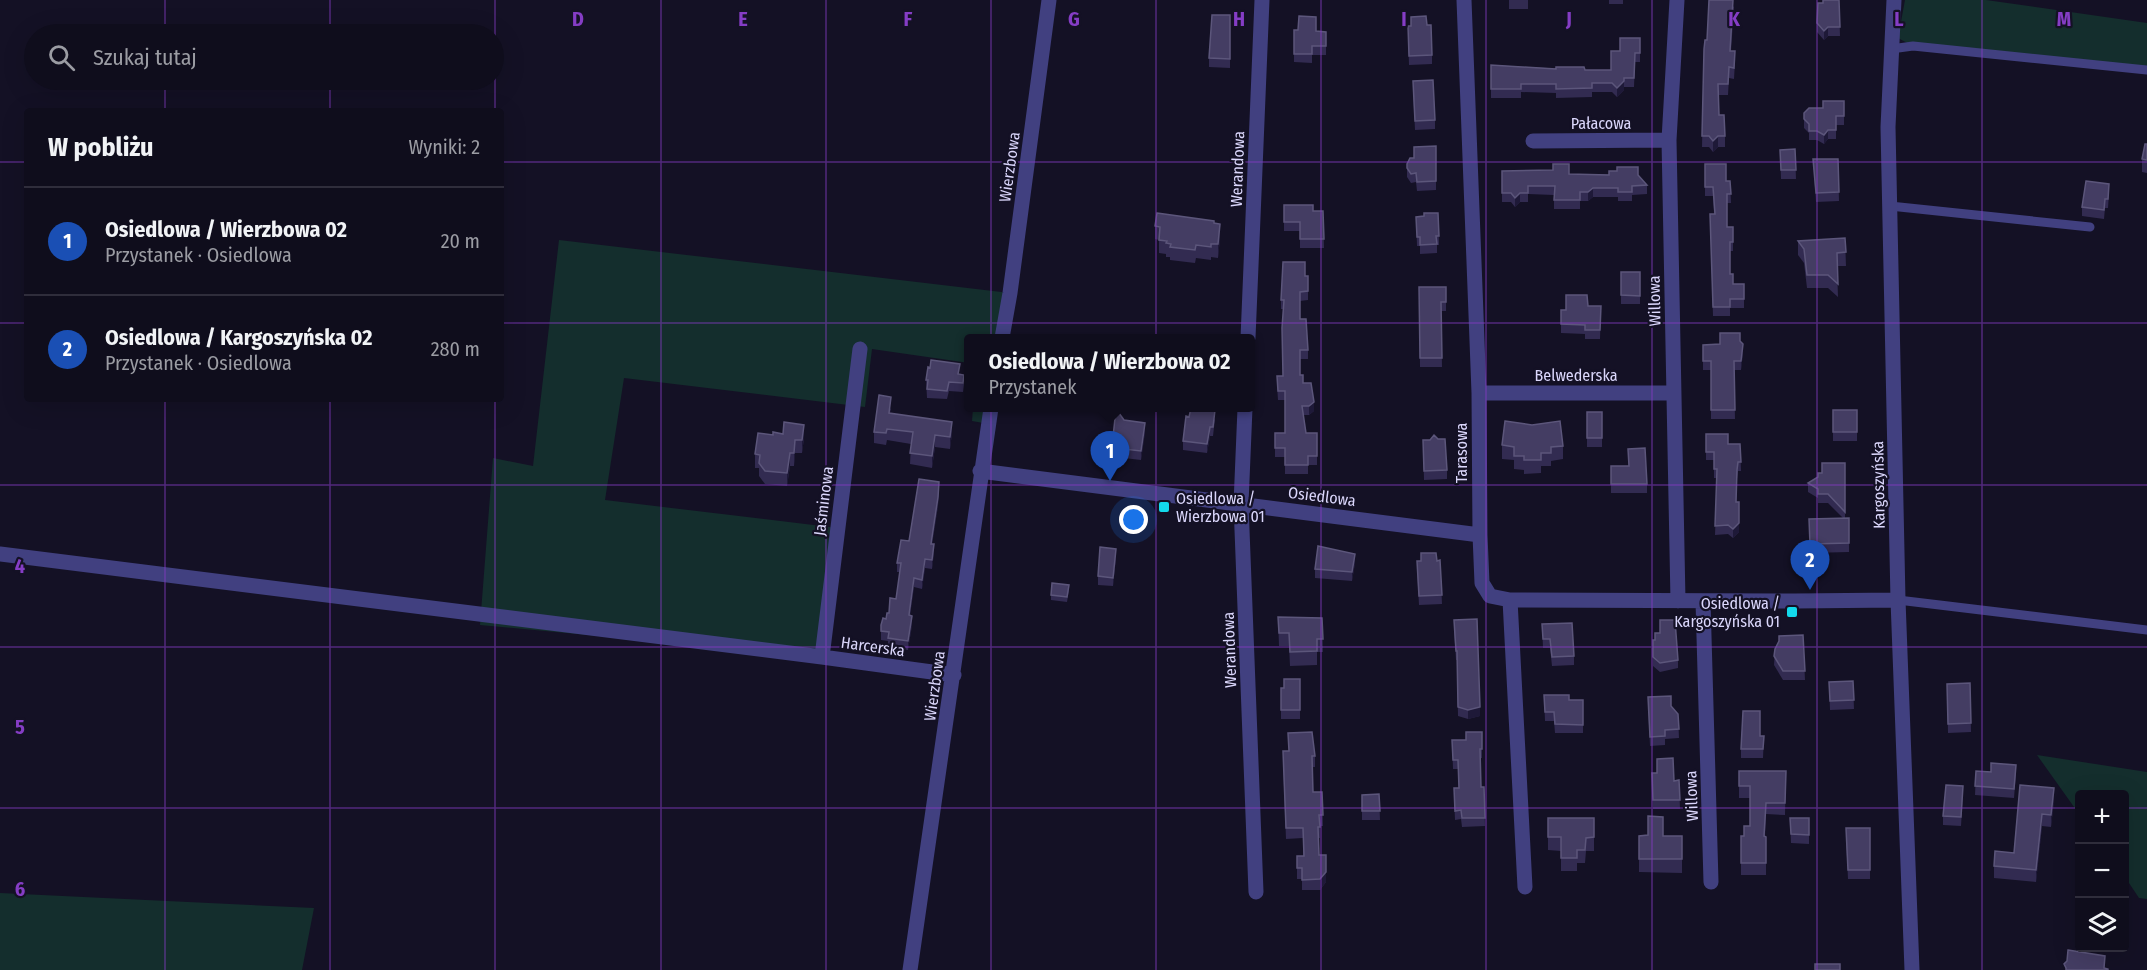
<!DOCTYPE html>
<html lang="pl">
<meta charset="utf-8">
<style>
body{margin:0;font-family:"Fira Sans Condensed",sans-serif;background:#181625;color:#f1f3f6}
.controls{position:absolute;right:18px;bottom:18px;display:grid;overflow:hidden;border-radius:6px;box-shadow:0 6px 24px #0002}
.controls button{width:54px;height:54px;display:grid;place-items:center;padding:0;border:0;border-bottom:2px solid #2f2d3b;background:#0f0d1c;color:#f1f3f6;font:30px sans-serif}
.you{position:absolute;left:1134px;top:520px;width:21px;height:21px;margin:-15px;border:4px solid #fff;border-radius:50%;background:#1a73e8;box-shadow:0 0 0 9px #1a73e833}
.badge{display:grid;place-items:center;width:39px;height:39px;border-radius:50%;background:#13d9ec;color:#fff;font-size:20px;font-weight:700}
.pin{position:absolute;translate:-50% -50px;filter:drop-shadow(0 2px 3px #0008)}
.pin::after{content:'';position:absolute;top:32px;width:21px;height:18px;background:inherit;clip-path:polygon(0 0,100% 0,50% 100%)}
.popup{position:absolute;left:964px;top:334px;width:291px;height:78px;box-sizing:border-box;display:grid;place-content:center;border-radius:6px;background:#0f0d1c;filter:drop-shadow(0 2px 4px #0005);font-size:20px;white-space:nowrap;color:#9b9ca3}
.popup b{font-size:22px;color:#f1f3f6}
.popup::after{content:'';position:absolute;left:50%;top:100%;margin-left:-12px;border:12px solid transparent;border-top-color:#0f0d1c}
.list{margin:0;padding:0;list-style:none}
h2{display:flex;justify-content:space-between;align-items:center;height:78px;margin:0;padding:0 24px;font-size:26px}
h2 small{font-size:20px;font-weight:400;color:#9b9ca3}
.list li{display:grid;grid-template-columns:39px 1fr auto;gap:18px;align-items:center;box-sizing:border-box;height:108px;padding:0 24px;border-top:2px solid #2f2d3b}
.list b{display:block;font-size:22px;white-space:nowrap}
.list p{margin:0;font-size:20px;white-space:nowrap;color:#9b9ca3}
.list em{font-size:20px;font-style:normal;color:#9b9ca3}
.icon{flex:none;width:33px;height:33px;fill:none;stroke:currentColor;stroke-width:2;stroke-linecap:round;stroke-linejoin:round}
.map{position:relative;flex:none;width:2147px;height:970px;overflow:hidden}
.search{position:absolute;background:#0f0d1c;box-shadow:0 6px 24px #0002;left:24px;top:24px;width:480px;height:66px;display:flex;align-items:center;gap:15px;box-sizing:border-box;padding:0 21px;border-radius:33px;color:#9b9ca3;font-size:22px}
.panel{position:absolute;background:#0f0d1c;box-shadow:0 6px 24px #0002;left:24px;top:108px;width:480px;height:294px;border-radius:6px}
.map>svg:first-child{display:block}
</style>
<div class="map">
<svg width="2147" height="970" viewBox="0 0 2147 970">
<rect width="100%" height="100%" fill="#141125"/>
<!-- grass -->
<path fill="#142e2d" d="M1905,0H1986L2147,23V70L1913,46L1898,38Z
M559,240L1010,293L1002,338H969V363L872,349L865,407L624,378L605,500L838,528L822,657L480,625L493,458L533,466Z
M973,408H991L989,424L972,421Z
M2037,755L2147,772V899L2139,898L2125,877L2124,794H2080L2079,814Z
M0,893L314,908L302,970H0Z"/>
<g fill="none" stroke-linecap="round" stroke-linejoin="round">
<!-- lane -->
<path stroke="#414080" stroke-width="9" d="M1891,49L1913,46L2147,70
M1890,206L2090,227
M1898,600L2147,630"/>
<!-- street -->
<path stroke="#414080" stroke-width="15" d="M1464,0L1479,393L1480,535L1482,583L1490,596L1510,600L1795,601L1898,600
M1677,0L1669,140L1678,601
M1894,0L1888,127L1898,600L1912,970
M1533,141L1669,140
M1002,338L1010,293L1049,0
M1248,338L1262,0
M1479,393H1673
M1245,408L1241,504L1256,892
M980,471L1480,535
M0,554L822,657L954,675
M1510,600L1525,887
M1703,601L1711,882
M822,657L860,349
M910,970L991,408"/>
</g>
<!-- wall -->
<path fill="#322b51" d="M1495,0H1528V9H1509V0Z
M1609,0H1623V4H1609Z
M1839,0L1840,36H1828L1824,40L1817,32V23L1823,3Z
M1734,6L1731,51L1735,62L1734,79L1729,78L1728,95H1718L1719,115L1725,136V147H1718L1713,152L1709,147H1702L1704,49L1707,40Z
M1230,15V68L1209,67V58Z
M1411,17L1427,25L1432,55V64L1409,65L1408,35L1411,26Z
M1294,30L1326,32V55H1312V63L1294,62Z
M1640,38V62H1635L1634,87H1624V90L1617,97L1612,92H1592V97L1556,98V93L1521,92V98H1491V65L1585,70H1611L1620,51Z
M1413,90L1435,120V129L1415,130Z
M1844,101V125H1836V139H1828L1824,144L1817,140H1809V133L1804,128V113Z
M2147,144V173L2142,172V159Z
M1436,146V190L1417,191L1416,182L1411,183L1407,177V164L1414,158Z
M1795,149L1796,179H1781L1780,150Z
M1813,159H1838L1839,201L1816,202Z
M1705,164L1726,181H1730L1731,203H1727V227H1733V251H1730V274L1733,284L1744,299V308H1730V316H1713L1710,214H1714L1713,196H1705Z
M1502,171L1569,174L1638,175L1647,185V194L1632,195V201H1618V197H1593L1588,201H1580V209H1554V195L1528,194V202H1520L1515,207L1511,202H1502Z
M2109,193L2108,208H2105L2104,219L2082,216V207Z
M1284,205L1313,211H1323L1324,248H1300V231H1284Z
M1438,213L1439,245H1437V253L1420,254V246H1417L1416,217L1424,216Z
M1214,223L1220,238L1218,258L1211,257V260L1196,258L1195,263L1170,260V257H1166V254L1159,253V240L1155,239V226Z
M1845,238L1846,266H1837L1838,297L1828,288H1807L1804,263L1798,255V241Z
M1621,272H1640V304H1621Z
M1308,276V300L1300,301V319L1308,350V359H1300V375L1314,411L1309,415H1303L1306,433H1317V465H1308V474H1285V457H1275V433H1285V400H1278L1277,385L1283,376L1284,309H1281V300Z
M1419,287H1446V311H1441L1442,367H1420Z
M1588,306H1601L1600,339H1585V334L1561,333V310Z
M1740,341L1743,353L1741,370H1734L1735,419H1711V370H1703V345L1720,344Z
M959,374L964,384L963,392L949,391L947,399L927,398L926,380Z
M891,408L890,413L952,433L950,449L935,447L932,468L910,464L911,444L887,440L886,445L874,443V432Z
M1833,410H1857V441H1833Z
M1587,412H1602V447H1587Z
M1215,419L1213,436H1210L1207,453L1183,450V441Z
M1124,420L1145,432L1141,460L1124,458L1123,463L1107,461V452L1113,437Z
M1706,434L1728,444H1740L1741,471H1738L1737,479L1736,502L1739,532L1733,538L1728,534L1715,535L1717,478H1714V460H1706Z
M773,435L804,438L802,453H795L794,466H790L787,486L765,484L759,476V468H755V454Z
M1423,440L1447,470V479L1424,480Z
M1502,445L1563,446V459L1551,461V466H1541V473L1524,474V470L1514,469V460L1502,459Z
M1845,463V518H1849V552L1810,553L1809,519L1843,518L1828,503H1818V498L1808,492V483L1818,477L1822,473Z
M1611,466H1629L1647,484V493H1611Z
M939,491L938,506L932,544L934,553L932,569L925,568L922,589L914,587L910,615L912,625L908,650L888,647V641L881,640V625L886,619L896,599L900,572H897V563L909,541Z
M1421,553L1437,561L1440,560L1442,604L1419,605L1417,570L1421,561Z
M1116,558L1113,586L1098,585V576Z
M1355,563L1352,581L1315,578V569Z
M1069,590L1067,602L1051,600V595Z
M1278,617L1322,618L1323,652H1317V665L1290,666L1289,646H1279Z
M1542,624L1574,656V665L1552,666L1550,648H1543Z
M1454,629L1480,716L1468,719L1458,716L1457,660H1456Z
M1803,635L1805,680H1783L1774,665L1775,649Z
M1653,640H1655L1678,660V668L1660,672L1653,666Z
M1300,679V719H1281V688H1284Z
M1853,681L1854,709L1830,710L1829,682Z
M1970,683L1971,732L1948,733L1947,684Z
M1544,695L1569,700H1583V733H1555L1554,721H1545Z
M1648,706H1671L1678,714L1679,738L1665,739V745L1650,746Z
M1482,732V758H1480L1481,787H1484L1485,826L1462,827L1461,819L1455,820L1454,797L1459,788L1458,769H1453L1452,740H1466Z
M1288,733L1315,756V767H1312L1313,792H1322L1323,826H1320V838H1318L1319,855L1326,882L1320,890H1302V879H1297V856H1303V838L1286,839L1283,761L1289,751Z
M1760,736H1764L1763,758H1741V749Z
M1739,771H1786L1785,815L1766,814L1765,836L1766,837V875H1741V836H1744L1750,826V798H1739Z
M1976,771L2016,773L2014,798L1975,795Z
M1652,773L1674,781L1679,780L1680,809H1653Z
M2020,785L2054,800L2051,827L2042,826L2036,882L1994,878V866L2014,853Z
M1379,794L1380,820H1362V795Z
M1963,795L1961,826L1943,825V816Z
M1548,818H1594V851H1586L1585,863H1577V871H1561V851L1548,850Z
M1790,818H1809V844L1791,843Z
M1870,828V879H1848L1846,837Z
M1639,836H1682V873L1639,872Z"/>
<!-- shaded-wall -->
<path fill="#1e1938" d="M1828,27V36L1824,40V31Z
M1624,81V90L1617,97V88Z
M1828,130V139L1824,144V135Z
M1718,136V147L1713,152V141Z
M1593,188V197L1588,201V192Z
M1520,193V202L1515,207V198Z
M1220,224V238L1218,258V244Z
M1743,344V353L1741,370V361Z
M1314,402V411L1309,415V406Z
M952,422V433L950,449V437Z
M1145,423V432L1141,460V451Z
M804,425V438L802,453V440Z
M1210,427V436L1207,453V444Z
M935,435V447L932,468V456Z
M795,440V453L794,466V453Z
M790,453V466L787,486V473Z
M939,482L938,506L931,553V544Z
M1739,523V532L1733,538V529Z
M934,544V553L932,569V560Z
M1116,549V558L1113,586V578Z
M1355,554V563L1352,581V572Z
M925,559V568L922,589V580Z
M914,578V587L909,624V615Z
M912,616V625L908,650V641Z
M1480,707V716L1468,719V710Z
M2054,788V800L2051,827V815Z
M2042,814V826L2036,882V870Z
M1326,872V882L1320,890V879Z"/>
<!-- building -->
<path fill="#443d63" stroke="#5c567b" stroke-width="1.5" d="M1709,0H1733L1730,51H1735L1734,68L1729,67L1728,84H1718L1719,115H1724L1725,136H1718L1713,141L1709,136H1702L1704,49L1705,40H1707Z
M1823,0H1839L1840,27H1828L1824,31L1817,23L1818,3H1823Z
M1212,15H1230V59L1209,58Z
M1299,16L1316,17V31L1326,32V46H1312V54H1294V30H1298Z
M1426,16L1427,25H1431L1432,55L1409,56L1408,26H1411V17Z
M1620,38H1640V53H1635L1634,78H1624V81L1617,88L1612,83H1592V88L1556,89V84H1521V89H1491V65L1556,69V67H1584L1585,70H1611V51H1620Z
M1433,80L1435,120L1415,121L1413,81Z
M1823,101H1844V116H1836V130H1828L1824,135L1817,131H1809V124L1804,119V113L1809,108H1823Z
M2145,144H2147V160L2142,159Z
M1436,146V181L1417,182L1416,173L1411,174L1407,168V164L1410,158H1414V147Z
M1795,149L1796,170H1781L1780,150Z
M1813,159H1838L1839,192L1816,193Z
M1553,164H1569V174L1609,175V171H1617V167H1638V175L1647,185L1632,186V192H1618V188H1593L1588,192H1580V200H1554L1555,186H1528V193H1520L1515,198L1511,193H1502V171L1553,170Z
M1705,164H1726V181H1730L1731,194H1727V227H1733V242H1730V274H1733V284H1744V299H1730V307H1713L1710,214H1715L1713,187H1705Z
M2086,181L2109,184L2108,199H2105L2104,210L2082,207Z
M1284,205H1313V211H1323L1324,239H1300V222H1284Z
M1157,213L1214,221V223L1220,224L1218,244H1211V247L1196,245L1195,250L1170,247L1171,244L1166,243L1167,241L1159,240L1160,227L1155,226Z
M1424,213H1438L1439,236H1436L1437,244L1420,245V237H1417L1416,217L1424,216Z
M1845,238L1846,252L1837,253L1838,284L1828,275H1807L1804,249L1798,241Z
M1283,262H1305V276H1308V291L1300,292V319H1306L1308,350H1300V375H1303V383H1311L1314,402L1309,406H1302L1306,433H1317V456H1308V465H1285V448H1275V433H1285V391H1278L1277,376H1283L1282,328L1284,300H1281Z
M1621,272H1640V296L1621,295Z
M1419,287H1446V302H1441L1442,358H1420Z
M1566,295H1587L1588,306H1601L1600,330H1585V325L1561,324V310H1566Z
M1720,333H1740V341L1743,344L1741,361H1734L1735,410H1711V361H1703V345L1720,344Z
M931,360L960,364L958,374L964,375L963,383L949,382L947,391L927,389L928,380H926L928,367L930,368Z
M879,395L891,397L889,413L952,422L950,437L935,435L932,456L910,453L913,432L887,429L886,433L874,432Z
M1191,408L1215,410L1213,427H1210L1207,444L1183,441L1186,416L1189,417Z
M1116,409L1124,420L1145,423L1141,451L1124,449L1123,454L1107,452L1109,436L1113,437Z
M1833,410H1857V432H1833Z
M1587,412H1602V438H1587Z
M1505,421L1532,425L1560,421L1563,446L1551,447V453H1541V460H1524V456H1514V447L1502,445Z
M784,422L804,425L802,440H795L794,453H790L787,473L765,471L759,463L760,455L755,454L758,433L773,435V432L783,434Z
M1706,434H1728V444H1740L1741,462H1738L1737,470L1736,502H1739V523L1733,529L1728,525L1715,526L1717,469H1714V452H1706Z
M1434,435L1438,439H1445L1447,470L1424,471L1423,440H1430Z
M1645,448L1647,484H1611V466H1629L1628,449Z
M1822,463H1845V512L1828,494H1818V489L1808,483L1818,477V473H1822Z
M919,479L939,482L938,497L931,544H934L932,560L925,559L922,580L914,578L909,615L912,616L908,641L888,638L889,632L881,631V625L883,618L886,619L887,613H889L890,598L896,599L901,563H897L901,540L909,541Z
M1849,518V543L1810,544L1809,519Z
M1318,546L1355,554L1352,572L1315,569Z
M1100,547L1116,549L1113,578L1098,576Z
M1421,553H1436L1437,561L1440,560L1442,595L1419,596L1417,561H1421Z
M1052,583L1069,585L1067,597L1051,595Z
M1278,617L1322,618L1323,639H1317V651L1290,652L1289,633H1279Z
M1477,619L1480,707L1468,710L1458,707L1457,651H1456L1454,620Z
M1660,620H1675L1678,660L1660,663L1653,657V640H1655V633H1660Z
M1572,623L1574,656L1552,657L1550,639H1543L1542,624Z
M1803,635L1805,671H1783L1774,656L1775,649L1779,641V636Z
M1284,679H1300V710H1281V688H1284Z
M1853,681L1854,700L1830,701L1829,682Z
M1970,683L1971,723L1948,724L1947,684Z
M1544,695H1569V700H1583V725L1555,724L1554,712H1545Z
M1671,696V706L1678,714L1679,729L1665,730V736L1650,737L1648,697Z
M1743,711H1760V736H1764L1763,749H1741Z
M1312,732L1315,756H1312L1313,792H1322L1323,815H1319L1320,827H1318L1319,855H1326V872L1320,879L1302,880V868H1297V856H1304L1303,828H1286L1283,751H1289L1288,733Z
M1466,732H1482V749H1480L1481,787H1484L1485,818H1462L1461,810L1455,811L1454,788H1459L1458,760H1453L1452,740H1466Z
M1673,758L1674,781L1679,780L1680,800H1653L1652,773H1657V759Z
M1991,763L2016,765L2014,789L1975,786L1976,771L1991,772Z
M1739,771H1786L1785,803H1766L1764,836L1766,837V863H1741V836H1744V826H1750V786H1739Z
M1946,785L1963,786L1961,817L1943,816Z
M2020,785L2054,788L2051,815L2042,814L2036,870L1994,866L1995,851L2014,853Z
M1379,794L1380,811H1362V795Z
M1648,816L1663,817V836H1682V859H1639V836L1648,835Z
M1548,818H1594V837L1586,838L1585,850H1577V858H1561V837H1548Z
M1790,818H1809V835L1791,834Z
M1846,828H1870V870H1848Z
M2068,950L2105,956L2104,968L2108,969V970H2066V968L2064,964L2067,961Z
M1815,964H1840V970H1815Z"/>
<!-- grid -->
<path fill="none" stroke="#853dc5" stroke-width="1.5" stroke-opacity="0.55" d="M165,0V34M330,0V34M495,0V111M661,0V970M826,0V970M991,0V970M1156,0V970M1321,0V970M1486,0V970M1652,0V970M1817,0V970M1982,0V970M165,80V111M330,80V111M0,162H27M501,162H2147M0,323H27M501,323H2147M165,399V970M330,399V970M495,399V970M0,485H2147M0,647H2147M0,808H2080M2124,808H2147"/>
<!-- markers -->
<g fill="#13d9ec" stroke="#141125" stroke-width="2">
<rect x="1158" y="501" width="12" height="12" rx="3"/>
<rect x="1786" y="606" width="12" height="12" rx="3"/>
</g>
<g text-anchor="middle" stroke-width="4.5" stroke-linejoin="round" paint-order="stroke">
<!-- street labels -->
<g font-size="16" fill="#dbd7fc" stroke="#141125">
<text x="1601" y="129">Pałacowa</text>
<text transform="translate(1009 167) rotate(-82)" y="6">Wierzbowa</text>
<text transform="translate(1237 169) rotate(-88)" y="6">Werandowa</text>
<text transform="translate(1654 301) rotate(-91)" y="6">Willowa</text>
<text x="1576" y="381">Belwederska</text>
<text transform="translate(1461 453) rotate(-90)" y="6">Tarasowa</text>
<text transform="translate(1878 485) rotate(-91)" y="6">Kargoszyńska</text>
<text transform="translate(1322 496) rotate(7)" y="6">Osiedlowa</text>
<text transform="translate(823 501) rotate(-83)" y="6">Jaśminowa</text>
<text transform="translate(873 646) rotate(8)" y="6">Harcerska</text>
<text transform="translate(1229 650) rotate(-92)" y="6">Werandowa</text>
<text transform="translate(934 686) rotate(-82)" y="6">Wierzbowa</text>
<text transform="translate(1691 796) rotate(-92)" y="6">Willowa</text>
</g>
<!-- poi labels -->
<g font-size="16" fill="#dbd7fc" stroke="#141125" text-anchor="start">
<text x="1176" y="504">Osiedlowa /<tspan x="1176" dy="18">Wierzbowa 01</tspan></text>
<text x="1780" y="609" text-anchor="end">Osiedlowa /<tspan x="1780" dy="18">Kargoszyńska 01</tspan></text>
</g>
</g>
<g font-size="20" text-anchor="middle" font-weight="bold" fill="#853dc5" stroke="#141125" stroke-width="4.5" stroke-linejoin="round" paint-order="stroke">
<text x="578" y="26">D</text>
<text x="743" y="26">E</text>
<text x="908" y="26">F</text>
<text x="1074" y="26">G</text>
<text x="1239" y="26">H</text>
<text x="1404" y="26">I</text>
<text x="1569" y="26">J</text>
<text x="1734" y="26">K</text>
<text x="1899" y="26">L</text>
<text x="2064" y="26">M</text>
<text x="20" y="573">4</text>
<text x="20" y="734">5</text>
<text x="20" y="896">6</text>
</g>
</svg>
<div class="controls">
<button>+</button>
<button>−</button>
<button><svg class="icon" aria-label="layers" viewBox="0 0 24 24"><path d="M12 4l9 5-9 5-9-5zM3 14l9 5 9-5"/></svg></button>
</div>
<div class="you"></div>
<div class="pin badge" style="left:1110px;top:481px;background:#1a4fb4">1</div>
<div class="popup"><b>Osiedlowa / Wierzbowa 02</b>Przystanek</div>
<div class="pin badge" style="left:1810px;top:590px;background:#1a4fb4">2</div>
<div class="search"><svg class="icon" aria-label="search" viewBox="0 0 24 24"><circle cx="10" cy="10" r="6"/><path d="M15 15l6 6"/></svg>Szukaj tutaj</div>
<section class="panel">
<h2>W pobliżu<small>Wyniki: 2</small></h2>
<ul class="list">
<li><span class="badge" style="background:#1a4fb4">1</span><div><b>Osiedlowa / Wierzbowa 02</b><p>Przystanek · Osiedlowa</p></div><em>20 m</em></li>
<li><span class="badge" style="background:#1a4fb4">2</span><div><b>Osiedlowa / Kargoszyńska 02</b><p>Przystanek · Osiedlowa</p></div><em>280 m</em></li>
</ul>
</section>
</div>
